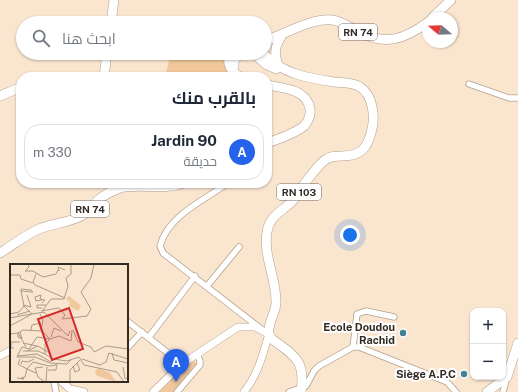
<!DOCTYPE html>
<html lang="ar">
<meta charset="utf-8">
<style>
body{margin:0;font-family:"Public Sans",Cairo,sans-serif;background:#f2f2f3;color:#1f2937;direction:rtl}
.controls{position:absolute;right:12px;bottom:12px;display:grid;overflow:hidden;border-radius:8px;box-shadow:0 1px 3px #0004}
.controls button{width:36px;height:36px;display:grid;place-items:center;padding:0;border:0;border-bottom:1px solid #e0e1e3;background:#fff;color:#1f2937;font:20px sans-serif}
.compass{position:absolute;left:422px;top:12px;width:36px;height:36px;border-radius:50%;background:#fff;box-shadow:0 1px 3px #0004;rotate:289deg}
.you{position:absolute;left:350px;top:235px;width:14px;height:14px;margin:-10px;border:3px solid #fff;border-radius:50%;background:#1a73e8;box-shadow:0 0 0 6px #1a73e833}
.badge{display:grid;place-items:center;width:26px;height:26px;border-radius:50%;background:#2563eb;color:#fff;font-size:13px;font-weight:700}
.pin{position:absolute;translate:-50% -33px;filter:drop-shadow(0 1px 2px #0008)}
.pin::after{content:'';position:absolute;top:21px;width:14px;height:12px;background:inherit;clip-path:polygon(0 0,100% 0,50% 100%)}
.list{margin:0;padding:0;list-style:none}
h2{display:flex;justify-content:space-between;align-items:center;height:52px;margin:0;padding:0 16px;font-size:17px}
h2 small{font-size:13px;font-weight:400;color:#747a83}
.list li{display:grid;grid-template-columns:26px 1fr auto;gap:12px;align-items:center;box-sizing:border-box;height:56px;margin:0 8px 8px;padding:0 8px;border:1px solid #e0e1e3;border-radius:16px}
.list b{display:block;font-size:15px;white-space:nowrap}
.list p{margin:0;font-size:13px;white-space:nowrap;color:#747a83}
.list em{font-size:13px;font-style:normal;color:#747a83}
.icon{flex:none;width:22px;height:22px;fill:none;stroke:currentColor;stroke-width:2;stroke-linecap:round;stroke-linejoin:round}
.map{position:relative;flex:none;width:518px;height:392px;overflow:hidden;direction:ltr}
.search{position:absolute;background:#fff;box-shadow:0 1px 3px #0004;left:16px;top:16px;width:256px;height:44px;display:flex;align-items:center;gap:10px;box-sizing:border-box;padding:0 14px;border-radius:22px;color:#747a83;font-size:15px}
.panel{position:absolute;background:#fff;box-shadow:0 1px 3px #0004;left:16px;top:72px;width:256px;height:116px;border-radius:16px;direction:rtl}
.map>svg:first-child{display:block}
</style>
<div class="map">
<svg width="518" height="392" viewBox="0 0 518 392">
<rect width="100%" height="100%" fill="#fae5cf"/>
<!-- green -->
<path fill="#f0c89c" d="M173,53H226L229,77H165L169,61Z
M193,360L197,364L175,392H159L184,366Z"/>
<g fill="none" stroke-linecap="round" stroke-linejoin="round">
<defs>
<path id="minor" d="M469,84L509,98H518
M228,183C205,200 168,215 160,246L163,253L260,328
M207,286L239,247
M127,321L182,364
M149,337L195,276
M353,347L357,314L366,311L394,317
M127,348L142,332
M54,381L56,392
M177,392L200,365V361L197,354
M289,392L306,386L314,371L319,366L353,347H359L447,382L456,392
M503,392L507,377"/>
<path id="tertiary" d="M0,356L11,350
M61,381L70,389L84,392
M153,392L182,364L238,327H255L269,334C262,356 259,373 244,392"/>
<path id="primary" d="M432,18L451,0
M111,23L114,0
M265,41C285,34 311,18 332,20C342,21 349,27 357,31C385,46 404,40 428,22
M232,53C224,64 232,71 240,77
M253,53L267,65L276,69
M265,55C283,74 308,78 334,82C342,83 353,82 360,87C373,95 375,116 372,129C368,147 362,156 342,156C336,156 330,156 325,160C319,164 304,184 300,190C298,193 297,196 295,198C285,211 270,213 267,232C263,255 276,278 276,301C277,311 267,324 269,333C269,337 273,340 276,342C298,358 305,363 301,392
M234,66C233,58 238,55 245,53
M279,67C274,56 274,47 281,37
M104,77L107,53
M267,85C283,88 307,89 310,109C311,115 308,122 304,126C294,134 279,139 267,143
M0,96L21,87
M0,253C13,245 25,235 39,229C53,223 70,223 83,215C89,211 93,205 98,200C104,195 112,191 120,188C140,183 163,191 184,183
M487,392L507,377L518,343"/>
</defs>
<!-- minor casing -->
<use href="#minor" stroke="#b29f8b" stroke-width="7"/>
<!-- tertiary casing -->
<use href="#tertiary" stroke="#b29f8b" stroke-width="8"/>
<!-- primary casing -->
<use href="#primary" stroke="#b29f8b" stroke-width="10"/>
<!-- minor -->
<use href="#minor" stroke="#fff" stroke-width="5.5"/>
<!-- tertiary -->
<use href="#tertiary" stroke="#fff" stroke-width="7"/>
<!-- primary -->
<use href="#primary" stroke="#fff" stroke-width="9"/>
</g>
<!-- markers -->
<g fill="#418295" stroke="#fff" stroke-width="1.5">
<circle cx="403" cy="333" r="4"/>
<circle cx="464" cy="374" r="4"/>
</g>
<g text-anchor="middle" stroke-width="4" stroke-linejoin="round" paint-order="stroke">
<!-- shield labels -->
<g fill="#fff" stroke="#706b65" stroke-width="1">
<rect x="339" y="24" width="38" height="16" rx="3"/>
<rect x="277" y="184" width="44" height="16" rx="3"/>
<rect x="71" y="201" width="38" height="16" rx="3"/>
</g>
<g font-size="10" font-weight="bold" fill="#322b23">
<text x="358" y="36">RN 74</text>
<text x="299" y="196">RN 103</text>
<text x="90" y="213">RN 74</text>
</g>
<!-- poi labels -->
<g font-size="11" font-weight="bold" fill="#322b23" stroke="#fff" text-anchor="end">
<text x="395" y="331">Ecole Doudou<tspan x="395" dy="13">Rachid</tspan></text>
<text x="456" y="378">Siège A.P.C</text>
</g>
</g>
<!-- overview -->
<g transform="translate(10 264)">
<rect width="118" height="118" fill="#fae5cf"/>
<path d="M59,32L71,42L68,47L59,42L60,38L56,35ZM89,104L100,109L106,118L87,112L85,107Z" fill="#f0c89c"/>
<path fill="none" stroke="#aa9b8a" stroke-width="1" d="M18,0L19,3L15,7H23L33,13L46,10L48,6L49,7L48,3L55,6M26,10L23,18L25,21L55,34M0,11H10L11,15L23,19M11,25L21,26L23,28L11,27ZM11,27L14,42M32,36L26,37L25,33L31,31L30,35L35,36L32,39M13,41L21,43L17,31M32,44H27V41H36M33,46L41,35H54L58,22L56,14L61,10V0M31,47L49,44L55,51L52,55L77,52L81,45L71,28L81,14L84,0M0,50L9,48L14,42L22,50L34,48L58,72L60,67M30,50L33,56L31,66L40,75M7,51L20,47M0,54L21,50M0,62L22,50M21,66L22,61L31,59M62,66L61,77L49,72L40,75L35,80V90L43,95L57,97L69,93L74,101L107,108L114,118M63,66L68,78L81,83L84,88L96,82L118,85M0,70L8,69V73L12,75L10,68M41,73L44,64L51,67M40,75L27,73L19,85L12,83L7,93H25L40,99L57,100L61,96M13,79L27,82M16,83L8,69L13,66L31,67M4,84H1V78H10M13,87H28L35,90M17,87L28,82L41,90M102,89L104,96L118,99M7,92L27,90L41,98M10,95L8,100L17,105L23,98L39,102L46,101M72,95L90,101L96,98L99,89L118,95M11,100L12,97L18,98L24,95M63,102L65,108L70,106L67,99M33,103L25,104L28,113L35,118M113,103L115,115L118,113M38,106H46L47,100M7,114L14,115L11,114L15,113L17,105L26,109M36,118L37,103M60,118V106L71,95"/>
<path fill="#d62828" fill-opacity="0.15" stroke="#d62828" stroke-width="2" d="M59,44L73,85L42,96L28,55Z"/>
<rect width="118" height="118" fill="none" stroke="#322b23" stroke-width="2"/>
</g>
</svg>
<div class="controls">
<button>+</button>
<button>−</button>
</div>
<svg class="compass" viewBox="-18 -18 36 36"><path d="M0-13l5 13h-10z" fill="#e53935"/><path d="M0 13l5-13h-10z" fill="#747a83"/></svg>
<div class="you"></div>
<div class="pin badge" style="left:176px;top:382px">A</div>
<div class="search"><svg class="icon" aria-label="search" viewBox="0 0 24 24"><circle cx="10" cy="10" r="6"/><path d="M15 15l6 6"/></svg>ابحث هنا</div>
<section class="panel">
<h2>بالقرب منك<small></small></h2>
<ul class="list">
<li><span class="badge">A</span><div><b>Jardin 90</b><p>حديقة</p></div><em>330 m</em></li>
</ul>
</section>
</div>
